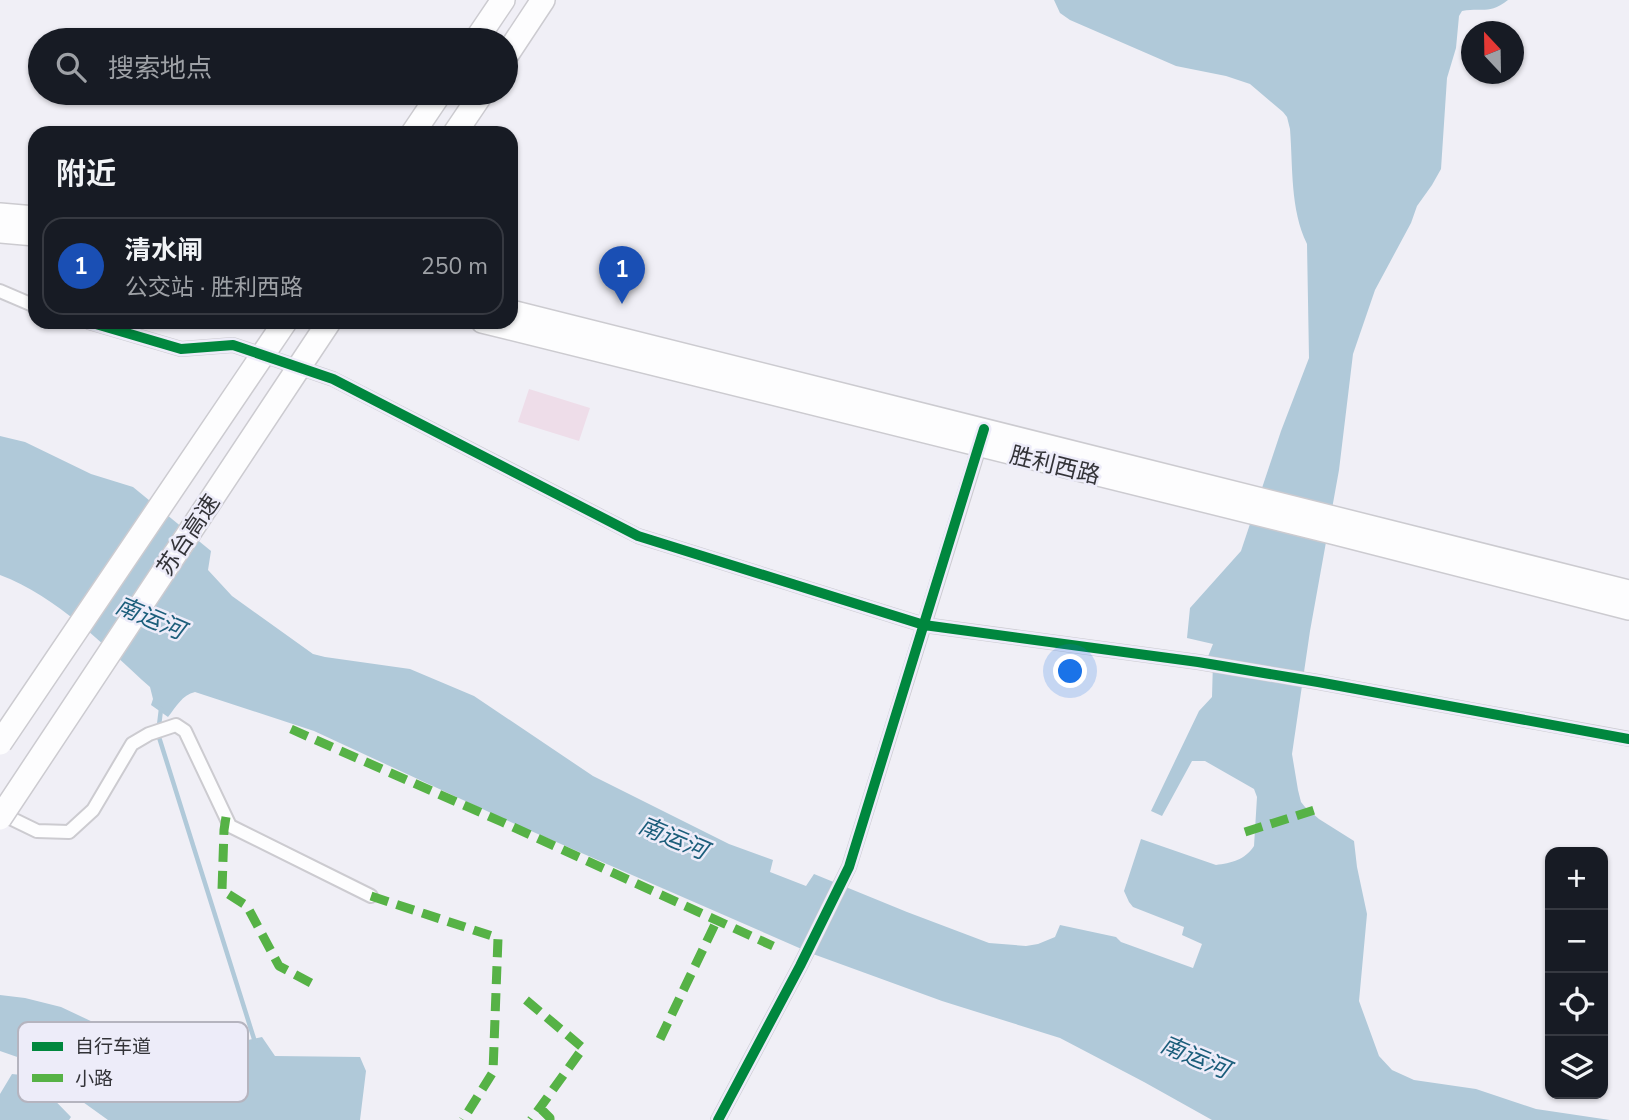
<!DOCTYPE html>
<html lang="zh">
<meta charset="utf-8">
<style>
body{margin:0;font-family:"Nunito Sans","Noto Sans SC",sans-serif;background:#242831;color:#f1f3f6}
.controls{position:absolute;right:21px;bottom:21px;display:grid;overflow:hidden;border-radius:14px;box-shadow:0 2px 5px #0004}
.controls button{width:63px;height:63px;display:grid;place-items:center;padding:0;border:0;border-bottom:2px solid #363941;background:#171b24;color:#f1f3f6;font:35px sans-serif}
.compass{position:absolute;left:1461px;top:21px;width:63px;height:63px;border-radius:50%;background:#171b24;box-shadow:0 2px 5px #0004;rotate:338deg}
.you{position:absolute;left:1071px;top:672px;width:24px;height:24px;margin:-18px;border:5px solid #fff;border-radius:50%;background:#1a73e8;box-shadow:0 0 0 10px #1a73e833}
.badge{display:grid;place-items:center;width:46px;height:46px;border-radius:50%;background:#db2777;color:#fff;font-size:23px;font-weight:700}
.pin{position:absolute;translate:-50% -58px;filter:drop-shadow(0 2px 4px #0008)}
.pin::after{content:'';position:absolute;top:37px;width:24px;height:21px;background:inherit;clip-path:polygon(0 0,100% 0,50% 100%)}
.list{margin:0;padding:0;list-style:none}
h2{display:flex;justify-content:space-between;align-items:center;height:91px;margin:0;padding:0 28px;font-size:30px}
h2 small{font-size:23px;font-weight:400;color:#9ea1a6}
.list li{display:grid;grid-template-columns:46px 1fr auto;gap:21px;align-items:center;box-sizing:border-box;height:98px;margin:0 14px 14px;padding:0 14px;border:2px solid #363941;border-radius:21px}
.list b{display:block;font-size:26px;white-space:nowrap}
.list p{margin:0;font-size:23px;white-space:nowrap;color:#9ea1a6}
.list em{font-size:23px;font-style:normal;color:#9ea1a6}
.icon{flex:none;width:38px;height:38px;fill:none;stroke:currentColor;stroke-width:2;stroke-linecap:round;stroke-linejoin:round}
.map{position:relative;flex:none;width:1629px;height:1120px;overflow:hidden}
.search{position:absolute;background:#171b24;box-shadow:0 2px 5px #0004;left:28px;top:28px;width:490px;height:77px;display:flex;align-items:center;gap:18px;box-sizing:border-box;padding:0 24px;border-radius:38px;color:#9ea1a6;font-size:26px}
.panel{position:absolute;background:#171b24;box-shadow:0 2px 5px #0004;left:28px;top:126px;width:490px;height:203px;border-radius:21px}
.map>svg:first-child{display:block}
</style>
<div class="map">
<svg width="1629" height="1120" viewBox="0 0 1629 1120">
<rect width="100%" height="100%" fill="#f0eff6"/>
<!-- green -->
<path fill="#eedde9" d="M529,389L590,408L579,441L518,422Z"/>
<!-- water -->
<path fill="#b0c9d9" d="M1054,0H1508C1489,15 1483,7 1462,11L1459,16L1456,48L1447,78L1441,169L1432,185L1417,206L1411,223L1375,290L1353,354L1339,470L1310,631L1292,754L1298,790L1301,802L1305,807L1319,819L1354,841L1357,867L1367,914L1359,1001L1379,1056L1392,1070L1414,1080L1476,1089L1536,1109L1610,1120H1212L1144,1082L1060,1038L942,1001L813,954L515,824L314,731L195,692C182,695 176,707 168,717L151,705L153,699L150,687C105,647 57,596 0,575V436L25,442L91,474L133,487L211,551L208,570L232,596L313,654L325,657L410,669L474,696L593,776L729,844L773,860L770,872L806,886L814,874L907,912L989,943L1026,946L1038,944L1055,937L1060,925L1116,937L1121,942L1193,968L1202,944L1182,935L1184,927L1133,907L1129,902L1124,891L1141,839L1216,865C1231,863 1245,860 1254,846L1257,797L1254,789L1205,761H1192L1162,816L1151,811L1199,711L1212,697L1213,661L1207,659L1213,644L1187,638L1190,608L1241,551L1281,431L1309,358L1307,244C1290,209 1293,167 1290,129L1287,117L1283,112L1250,84L1226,76L1176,66L1070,20L1060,13Z
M0,995L25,998L61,1007L182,1064L215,1068L231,1062L239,1042L262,1037L275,1056L360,1057L366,1071L360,1120H108L23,1059L0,1051Z
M12,1074L31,1076L71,1117L69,1120H0V1094Z"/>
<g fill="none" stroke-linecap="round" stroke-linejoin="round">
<!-- stream -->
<path stroke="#b0c9d9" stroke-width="4.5" d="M161,709L158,734L255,1042"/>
<defs>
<path id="street" d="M0,291L35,306
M89,322L181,349L233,345L333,379L638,536L924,625L1198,662L1318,682L1629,739
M0,813L37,831L69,832L93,810L132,744L149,734L176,725L185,731L230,826L371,896
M718,1120L800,966L849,867L981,441"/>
<path id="primary" d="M0,214L35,217
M0,232L35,235
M511,311L1629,591
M482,322L1336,534L1629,609"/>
<path id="highway" d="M476,40L503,0
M506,56L543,0
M413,133L440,93
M455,133L482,93"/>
</defs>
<!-- street casing -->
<use href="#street" stroke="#cccbd0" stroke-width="16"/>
<!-- primary casing -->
<use href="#primary" stroke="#cccbd0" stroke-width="24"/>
<!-- highway casing -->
<use href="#highway" stroke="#cccbd0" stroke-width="26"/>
<!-- street -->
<use href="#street" stroke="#fdfdfe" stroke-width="12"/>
<!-- primary -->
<use href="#primary" stroke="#fdfdfe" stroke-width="21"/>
<!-- highway -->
<use href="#highway" stroke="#fdfdfe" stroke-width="23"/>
<defs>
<path id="highway-bridge" d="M0,743L285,322
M0,818L329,322"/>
</defs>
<!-- highway-bridge casing -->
<use href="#highway-bridge" stroke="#cccbd0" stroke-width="26" stroke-linecap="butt"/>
<!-- highway-bridge -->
<use href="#highway-bridge" stroke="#fdfdfe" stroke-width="23"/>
<!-- quiet -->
<path stroke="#56b246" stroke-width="9" stroke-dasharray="18 9" stroke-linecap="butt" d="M291,729L502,822L773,946
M226,817L224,830L222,890L247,906L279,966L313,984
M1245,832L1321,808
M371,896L498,938L493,1072L463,1120
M526,1000L583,1048L531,1120
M660,1039L717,920
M539,1107L550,1118V1120"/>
<defs>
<path id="cycleway" d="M89,322L181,349L233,345L333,379L638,536L924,625L1198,662L1318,682L1629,739
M718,1120L800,966L849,867L984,429"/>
</defs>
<!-- cycleway casing -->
<use href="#cycleway" stroke="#edecf9" stroke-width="15"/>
<!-- cycleway -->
<use href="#cycleway" stroke="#00873e" stroke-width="10"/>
</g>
<g text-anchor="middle" stroke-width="5" stroke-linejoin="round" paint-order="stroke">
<!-- street labels -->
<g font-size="23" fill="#333338" stroke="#edecf9">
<text transform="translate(1055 465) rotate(14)" y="8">胜利西路</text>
<text transform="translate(188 535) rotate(-56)" y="8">苏台高速</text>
</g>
<!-- water labels -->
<g font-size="24" font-style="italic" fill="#1c5e7b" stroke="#edecf9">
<text transform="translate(150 618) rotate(23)" y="8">南运河</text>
<text transform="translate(673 838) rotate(23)" y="8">南运河</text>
<text transform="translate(1195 1057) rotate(23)" y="8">南运河</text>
</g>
</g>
<!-- legend -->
<rect x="18" y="1022" width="230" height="80" rx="10" fill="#edecf9" stroke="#b5b4bf" stroke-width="2"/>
<rect x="32" y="1042" width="31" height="9" fill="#00873e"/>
<rect x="32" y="1074" width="31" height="8" fill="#56b246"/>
<g font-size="19" fill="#333338">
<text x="75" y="1053">自行车道</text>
<text x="75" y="1085">小路</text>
</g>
</svg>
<div class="controls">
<button>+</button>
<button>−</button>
<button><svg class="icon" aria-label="locate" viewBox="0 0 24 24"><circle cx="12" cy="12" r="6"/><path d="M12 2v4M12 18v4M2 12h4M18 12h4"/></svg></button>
<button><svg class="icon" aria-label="layers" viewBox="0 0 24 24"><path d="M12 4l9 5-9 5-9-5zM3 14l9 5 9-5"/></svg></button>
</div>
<svg class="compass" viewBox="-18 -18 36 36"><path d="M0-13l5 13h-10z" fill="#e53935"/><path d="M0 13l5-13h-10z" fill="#9ea1a6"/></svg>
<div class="you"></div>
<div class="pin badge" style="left:622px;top:304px;background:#1a4fb4">1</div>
<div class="search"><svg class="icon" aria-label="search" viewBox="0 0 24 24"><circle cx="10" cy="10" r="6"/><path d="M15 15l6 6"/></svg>搜索地点</div>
<section class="panel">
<h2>附近<small></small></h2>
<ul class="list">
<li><span class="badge" style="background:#1a4fb4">1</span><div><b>清水闸</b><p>公交站 · 胜利西路</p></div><em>250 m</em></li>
</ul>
</section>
</div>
